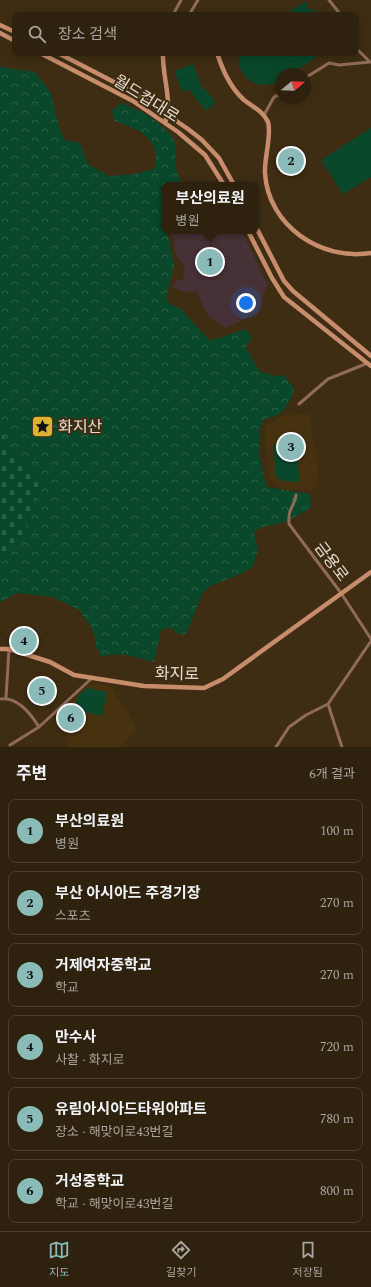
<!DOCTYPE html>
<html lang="ko">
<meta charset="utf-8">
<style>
body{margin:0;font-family:Spectral,"Noto Sans KR",serif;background:#362a17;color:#f1f3f6}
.compass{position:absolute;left:275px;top:68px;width:36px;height:36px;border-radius:50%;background:#2e220e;box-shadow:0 2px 10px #0003;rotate:71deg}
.you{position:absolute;left:246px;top:303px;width:14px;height:14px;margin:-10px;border:3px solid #fff;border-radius:50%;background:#1a73e8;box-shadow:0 0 0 6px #1a73e833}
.badge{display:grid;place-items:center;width:26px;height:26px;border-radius:50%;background:#8bbbb9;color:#111;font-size:13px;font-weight:700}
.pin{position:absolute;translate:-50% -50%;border:2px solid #fff;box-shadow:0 1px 4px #0006}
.popup{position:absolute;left:161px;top:182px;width:98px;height:52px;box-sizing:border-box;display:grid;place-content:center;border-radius:8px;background:#2e220e;filter:drop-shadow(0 1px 3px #0005);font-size:13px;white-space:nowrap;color:#a7a49e}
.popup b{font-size:15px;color:#f1f3f6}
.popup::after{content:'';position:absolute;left:50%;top:100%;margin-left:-8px;border:8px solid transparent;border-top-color:#2e220e}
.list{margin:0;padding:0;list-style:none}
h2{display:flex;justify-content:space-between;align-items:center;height:52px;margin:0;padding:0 16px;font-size:17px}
h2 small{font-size:13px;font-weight:400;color:#a7a49e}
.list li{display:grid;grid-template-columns:26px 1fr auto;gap:12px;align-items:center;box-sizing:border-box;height:64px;margin:0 8px 8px;padding:0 8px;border:1px solid #493f2e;border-radius:8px}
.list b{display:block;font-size:15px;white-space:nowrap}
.list p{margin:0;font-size:13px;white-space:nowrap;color:#a7a49e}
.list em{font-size:13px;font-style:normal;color:#a7a49e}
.icon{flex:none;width:22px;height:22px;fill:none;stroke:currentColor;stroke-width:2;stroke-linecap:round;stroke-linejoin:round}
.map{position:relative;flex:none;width:371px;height:747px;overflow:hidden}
.search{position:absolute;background:#2e220e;box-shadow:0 2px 10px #0003;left:12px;right:12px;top:12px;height:44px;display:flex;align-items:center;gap:10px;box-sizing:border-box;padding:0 14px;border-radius:8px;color:#a7a49e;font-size:15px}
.sheet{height:484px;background:#2e220e}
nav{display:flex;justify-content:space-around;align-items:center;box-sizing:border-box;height:56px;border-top:1px solid #493f2e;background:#2e220e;font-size:11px;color:#a7a49e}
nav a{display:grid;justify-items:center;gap:2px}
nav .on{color:#8bbbb9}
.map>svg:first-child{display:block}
</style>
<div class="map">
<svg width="371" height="747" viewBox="0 0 371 747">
<defs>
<pattern id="forest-crowns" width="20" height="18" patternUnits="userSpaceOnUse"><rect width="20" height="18" fill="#09482b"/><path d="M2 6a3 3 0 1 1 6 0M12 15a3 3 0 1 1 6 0" fill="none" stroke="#2d6249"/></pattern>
<pattern id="cemetery-stones" width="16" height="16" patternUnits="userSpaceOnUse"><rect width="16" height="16" fill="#09482b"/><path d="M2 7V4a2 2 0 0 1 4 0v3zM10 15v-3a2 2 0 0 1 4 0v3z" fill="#2d6249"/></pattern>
</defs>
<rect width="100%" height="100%" fill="#3e2d13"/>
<!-- built -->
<path fill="#473210" d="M309,414L318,467L316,489L293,490L282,489L269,477L265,427L282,415Z
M90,683L113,687L117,698L130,715L136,731L121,747H69L63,722L59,720V711Z"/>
<!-- medical -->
<path fill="#453136" d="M168,231H242L268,285L265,290L258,312L226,328L208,316L197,292L187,291L185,293L172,287L177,279L181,281L184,277L183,271L185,265L180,261L174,249V240Z"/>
<!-- forest -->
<path fill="url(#forest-crowns)" d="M0,64L1,67L35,72L51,93L59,128L65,140L80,143L88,164L109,176L136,174L156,168C159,137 139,129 114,121L112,110L122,103L151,117L169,133L176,143L175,166L182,185H164V231H167L174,265L166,299L171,305L181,309L209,340C221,339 234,332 246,329L252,337L246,347L259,371L275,376L284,375L294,388C293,396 286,410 279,414C275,417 268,417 264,420C253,431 262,474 267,487L310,494L311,507C303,513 290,521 280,523C270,526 262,525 254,532L258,550L253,566L245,572L211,586L203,592L186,634L180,635L170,627L161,631L154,662C136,658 120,650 102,657C94,649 97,637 91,627C88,621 82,618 81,611L53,597L17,593L0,602Z"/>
<!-- cemetery -->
<path fill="url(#cemetery-stones)" d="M0,431L41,486L17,547L0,565Z"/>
<!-- green -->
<path fill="#09482b" d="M305,2L308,6L306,8L315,10L323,15H284Z
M239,53H322L291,74H281V80C260,93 235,78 239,53Z
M193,64L201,85L216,102L206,111L189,90L182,92L175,71Z
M371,128V177L343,194L321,160Z
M295,442L300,482L283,481L276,477L273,446Z
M87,688L107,692L102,716L75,710L78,695Z"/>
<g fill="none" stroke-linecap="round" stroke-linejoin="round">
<!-- street -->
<path stroke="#906b57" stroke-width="3" d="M329,0L341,15
M173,15L181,0
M189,15L198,0
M356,48L370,62
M305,78L329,63L339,65L370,62
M264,115L274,97L281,94
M299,404L328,379L368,363
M296,495C294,509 288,506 289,524L341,593L371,639
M6,698L9,649
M0,699C18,696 31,714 39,727L92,678
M328,704L342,747
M10,745L39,727
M276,747L289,727L306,715L328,704L371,641"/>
<!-- secondary -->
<path stroke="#c68c6b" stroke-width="4.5" d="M0,25L15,32
M0,33L15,41
M40,53L133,101L178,132L205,155L224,185
M58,53L137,94L188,129L202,140L219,158L234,185
M163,53C162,77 173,100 165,123
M217,53C223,71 230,87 244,100C253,107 263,111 268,122C272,134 264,159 265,173C268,226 321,261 371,253
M256,227L284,281L293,291L371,356
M248,231L272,278L284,297L371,366
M0,649H9L50,662L74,675L144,686L204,688L223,679L371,572"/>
</g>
<!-- icons -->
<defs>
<symbol id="sight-square" viewBox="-11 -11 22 22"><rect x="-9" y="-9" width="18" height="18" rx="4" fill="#dcb233" stroke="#3e2d13"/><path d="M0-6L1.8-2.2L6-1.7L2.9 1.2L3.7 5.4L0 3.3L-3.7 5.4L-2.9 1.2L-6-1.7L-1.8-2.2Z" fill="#111"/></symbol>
</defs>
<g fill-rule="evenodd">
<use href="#sight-square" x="30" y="414" width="25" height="25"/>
</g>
<g text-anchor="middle" stroke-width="4" stroke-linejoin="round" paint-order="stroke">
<!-- street labels -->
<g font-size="16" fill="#e8ddcf" stroke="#3e2d13">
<text transform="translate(147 98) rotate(32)" y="6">월드컵대로</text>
<text transform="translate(332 561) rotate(53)" y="6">금용로</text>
<text transform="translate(177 673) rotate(1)" y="6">화지로</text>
</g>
<!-- poi labels -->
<g font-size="16" fill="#e8ddcf" stroke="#3e2d13" text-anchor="start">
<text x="58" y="432">화지산</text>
</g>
</g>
</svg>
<svg class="compass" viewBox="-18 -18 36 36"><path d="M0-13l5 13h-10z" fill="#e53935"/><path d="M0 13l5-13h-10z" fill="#a7a49e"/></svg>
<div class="you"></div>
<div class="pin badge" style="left:210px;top:262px">1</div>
<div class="popup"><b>부산의료원</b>병원</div>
<div class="pin badge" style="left:291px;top:161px">2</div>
<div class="pin badge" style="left:291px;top:447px">3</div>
<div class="pin badge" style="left:24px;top:641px">4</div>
<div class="pin badge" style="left:42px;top:691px">5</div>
<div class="pin badge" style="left:71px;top:718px">6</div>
<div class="search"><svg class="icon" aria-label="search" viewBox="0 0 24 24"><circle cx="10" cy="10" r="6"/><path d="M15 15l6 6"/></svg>장소 검색</div>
</div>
<section class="sheet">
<h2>주변<small>6개 결과</small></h2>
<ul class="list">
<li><span class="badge">1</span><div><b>부산의료원</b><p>병원</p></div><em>100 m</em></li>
<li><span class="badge">2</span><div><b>부산 아시아드 주경기장</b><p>스포츠</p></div><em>270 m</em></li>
<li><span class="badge">3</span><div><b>거제여자중학교</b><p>학교</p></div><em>270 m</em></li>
<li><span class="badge">4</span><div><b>만수사</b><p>사찰 · 화지로</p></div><em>720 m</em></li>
<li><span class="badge">5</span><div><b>유림아시아드타워아파트</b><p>장소 · 해맞이로43번길</p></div><em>780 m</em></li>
<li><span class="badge">6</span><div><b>거성중학교</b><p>학교 · 해맞이로43번길</p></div><em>800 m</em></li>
</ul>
</section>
<nav>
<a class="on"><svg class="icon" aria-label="map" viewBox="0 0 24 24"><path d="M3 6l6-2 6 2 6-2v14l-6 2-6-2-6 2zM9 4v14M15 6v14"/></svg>지도</a>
<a><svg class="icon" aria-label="directions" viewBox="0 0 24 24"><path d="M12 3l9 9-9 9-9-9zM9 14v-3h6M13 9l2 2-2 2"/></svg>길찾기</a>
<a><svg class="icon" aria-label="saved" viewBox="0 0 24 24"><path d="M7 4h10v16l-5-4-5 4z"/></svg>저장됨</a>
</nav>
